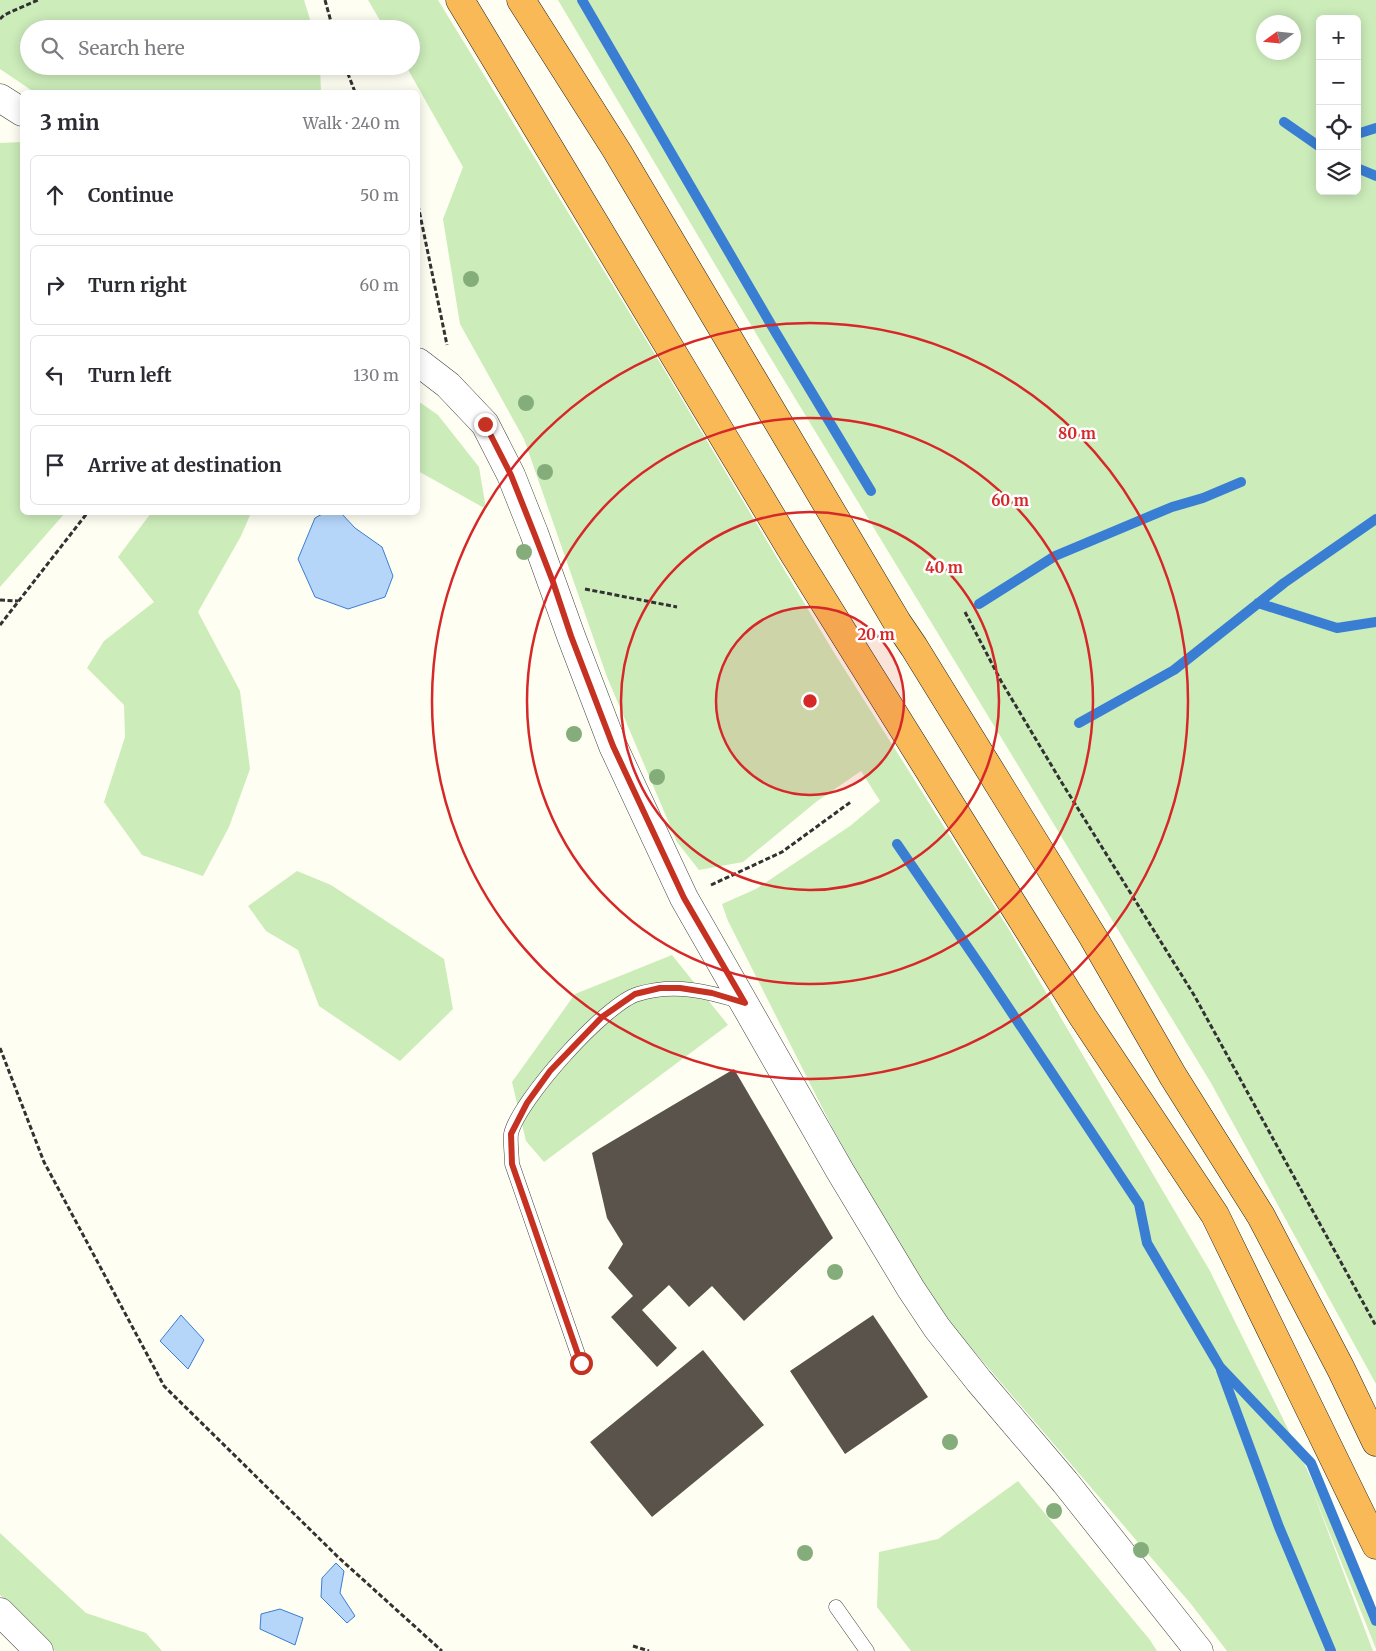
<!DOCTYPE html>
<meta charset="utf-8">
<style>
body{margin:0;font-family:Merriweather,serif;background:#f2f2f3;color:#2b2b33}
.controls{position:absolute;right:15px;top:15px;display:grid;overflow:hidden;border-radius:8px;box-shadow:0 2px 12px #0003}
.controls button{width:45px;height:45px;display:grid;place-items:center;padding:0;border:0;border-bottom:1px solid #e1e1e2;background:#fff;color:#2b2b33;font:25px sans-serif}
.compass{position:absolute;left:1256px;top:15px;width:45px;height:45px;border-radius:50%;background:#fff;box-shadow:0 2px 12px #0003;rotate:255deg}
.stop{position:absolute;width:15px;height:15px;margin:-11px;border:4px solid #c63221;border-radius:50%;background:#fff}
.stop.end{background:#c63221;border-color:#fff;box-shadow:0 1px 5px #0008}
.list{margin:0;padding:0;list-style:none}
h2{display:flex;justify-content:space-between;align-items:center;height:65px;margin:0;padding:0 20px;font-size:21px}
h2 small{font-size:16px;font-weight:400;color:#7c7c81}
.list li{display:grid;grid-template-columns:32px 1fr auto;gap:15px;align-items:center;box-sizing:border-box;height:80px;margin:0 10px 10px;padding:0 10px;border:1px solid #e1e1e2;border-radius:8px}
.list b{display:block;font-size:19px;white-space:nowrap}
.list em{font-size:16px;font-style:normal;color:#7c7c81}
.icon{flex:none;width:28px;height:28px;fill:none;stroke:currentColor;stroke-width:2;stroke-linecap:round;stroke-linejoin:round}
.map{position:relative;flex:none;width:1376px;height:1651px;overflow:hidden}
.search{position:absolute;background:#fff;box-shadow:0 2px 12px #0003;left:20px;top:20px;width:400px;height:55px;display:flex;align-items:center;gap:12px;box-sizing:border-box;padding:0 18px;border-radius:28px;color:#7c7c81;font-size:19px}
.panel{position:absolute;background:#fff;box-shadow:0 2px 12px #0003;left:20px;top:90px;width:400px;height:425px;border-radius:8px}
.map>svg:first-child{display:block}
</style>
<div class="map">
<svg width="1376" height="1651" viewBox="0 0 1376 1651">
<rect width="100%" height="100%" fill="#fffef2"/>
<!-- green -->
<path fill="#ccecba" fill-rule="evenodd" d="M0,0H304L313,29H29V66H320L321,92H34L0,69Z
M368,0H438L656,356L833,651L1008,928L1210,1271L1286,1425L1376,1616V1649L1312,1489L1373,1651H1227L1191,1604L925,1294L832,1127L728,921L722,904L756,889L850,826L880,801L861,771L816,802L743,862L699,870L677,842L607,677L524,439L460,324L443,219L463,167L406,66H411V29H385Z
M558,0H1376V1384L1211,1083L767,352ZM1320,19H1357V191H1320ZM1264,22H1294V52H1264Z
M22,142V512L65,513L0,587V143Z
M418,401L438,415L479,467L486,509L418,471Z
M151,513H251L241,536L198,612L240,691L250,769L229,827L203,876L142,855L104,802L125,737L124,705L87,668L104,641L154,602L118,557Z
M297,871L331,885L444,959L453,1009L400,1061L319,1006L298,950L266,931L248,906Z
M672,955L728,1025L544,1162L526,1141L512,1082L575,994Z
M1018,1481L1150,1640L1157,1651H911L877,1607L879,1552L938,1539Z
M0,1533L86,1613L146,1633L162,1651H55L0,1595Z"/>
<!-- water -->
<path fill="#b5d5f9" stroke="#397ed3" d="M324,513H341L355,528L382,547L393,576L385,597L348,609L315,597L298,559L315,518Z
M181,1315L204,1340L188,1369L160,1341Z
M336,1563L344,1571L340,1593L355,1616L347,1623L321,1597L322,1578Z
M280,1609L303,1618L295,1645L260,1629L261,1614Z"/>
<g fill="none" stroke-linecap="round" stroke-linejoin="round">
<!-- stream -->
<path stroke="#397ed3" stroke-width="10" d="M582,0L776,333L871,491
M1284,122L1320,147
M1357,134L1376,128
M1357,168L1376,176
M1258,603L1337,628L1376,622
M979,604L1055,556L1172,507L1203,498L1241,482
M1079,723L1174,670L1284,583L1376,519
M897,844L986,974L1139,1204L1147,1243L1220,1367L1311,1463L1376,1621
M1221,1370L1279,1527L1331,1651"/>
</g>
<!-- building -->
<path fill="#59534b" d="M734,1069L833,1238L744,1321L712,1286L689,1307L669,1285L642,1310L677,1348L657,1367L611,1317L633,1296L608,1268L623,1244L607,1218L592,1153Z
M873,1315L928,1397L845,1454L790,1371Z
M703,1350L764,1425L652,1517L590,1442Z"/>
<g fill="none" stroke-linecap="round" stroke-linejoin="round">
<defs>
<path id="lane" d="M581,1363L512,1164C512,1155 510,1143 511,1134C518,1101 606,1003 638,994C674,983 707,991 742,1002
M836,1607L867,1651"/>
<path id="street" d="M0,98L22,112
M418,362L448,385L485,424L511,475L534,533L571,636L613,746L684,898L840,1171L911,1289L937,1328L979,1381L1065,1482L1199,1651
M0,1612L39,1651"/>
<path id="highway" d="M460,0L791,549L1083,1017L1215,1215L1376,1545
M521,0L617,151L897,622L914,647L1093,937L1173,1076L1261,1216L1341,1369L1376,1442"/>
</defs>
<!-- lane casing -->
<use href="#lane" stroke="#434343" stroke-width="15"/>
<!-- street casing -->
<use href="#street" stroke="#434343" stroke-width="29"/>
<!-- highway casing -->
<use href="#highway" stroke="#212121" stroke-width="29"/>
<!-- path -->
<path stroke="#323232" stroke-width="3" stroke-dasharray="5 2.5" stroke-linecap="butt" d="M325,0L333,29
M0,19L4,15L38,0
M345,66L355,92
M418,205L447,345
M585,589L677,607
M0,600L18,601
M965,612L1001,681L1062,783L1194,995L1376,1326
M0,625L88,512
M711,885L782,852L852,801
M0,1048L44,1162L164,1386L338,1557L442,1651
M633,1646L649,1651"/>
<!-- lane -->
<use href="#lane" stroke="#fff" stroke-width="14"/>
<!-- street -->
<use href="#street" stroke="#fff" stroke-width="28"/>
<!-- highway -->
<use href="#highway" stroke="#f9b956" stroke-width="28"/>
</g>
<!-- trees -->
<g fill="#85ad7c">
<circle cx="471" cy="279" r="8"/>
<circle cx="526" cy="403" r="8"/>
<circle cx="545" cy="472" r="8"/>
<circle cx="524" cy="552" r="8"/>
<circle cx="574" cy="734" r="8"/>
<circle cx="657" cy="777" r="8"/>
<circle cx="835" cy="1272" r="8"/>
<circle cx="950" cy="1442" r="8"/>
<circle cx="1054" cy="1511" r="8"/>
<circle cx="1141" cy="1550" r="8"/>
<circle cx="805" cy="1553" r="8"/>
</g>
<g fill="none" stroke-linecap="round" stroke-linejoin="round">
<!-- route -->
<path stroke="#c63221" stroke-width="6" d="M485,424L511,475L534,533L553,582L571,636L613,746L684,898L745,1003L712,993L680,988H660L635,994L602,1017L550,1071L527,1103L511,1134L512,1164L581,1363"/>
</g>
<!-- distance rings -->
<circle cx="810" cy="701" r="94" fill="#d62828" fill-opacity=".12"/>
<g fill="none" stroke="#d62828" stroke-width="2.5">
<circle cx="810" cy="701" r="94"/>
<circle cx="810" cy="701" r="189"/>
<circle cx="810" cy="701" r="283"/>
<circle cx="810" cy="701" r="378"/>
</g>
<circle cx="810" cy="701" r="8" fill="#d62828" stroke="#fff" stroke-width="2.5"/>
<g font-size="15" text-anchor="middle" font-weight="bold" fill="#d62828" stroke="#fff" stroke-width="5" stroke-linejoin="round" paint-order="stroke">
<text x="1077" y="439">80 m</text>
<text x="1010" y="506">60 m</text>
<text x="944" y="573">40 m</text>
<text x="876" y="640">20 m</text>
</g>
</svg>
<div class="controls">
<button>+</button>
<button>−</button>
<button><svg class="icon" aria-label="locate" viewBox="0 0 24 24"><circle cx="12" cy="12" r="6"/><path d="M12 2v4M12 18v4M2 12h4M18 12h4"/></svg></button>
<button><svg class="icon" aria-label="layers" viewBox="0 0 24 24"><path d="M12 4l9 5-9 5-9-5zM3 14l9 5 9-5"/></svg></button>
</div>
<svg class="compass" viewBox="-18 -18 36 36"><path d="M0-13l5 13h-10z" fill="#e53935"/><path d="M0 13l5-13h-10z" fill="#7c7c81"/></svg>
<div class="stop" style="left:581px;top:1363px"></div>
<div class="stop end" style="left:485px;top:424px"></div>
<div class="search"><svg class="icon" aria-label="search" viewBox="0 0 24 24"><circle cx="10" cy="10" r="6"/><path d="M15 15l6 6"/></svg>Search here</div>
<section class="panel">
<h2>3 min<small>Walk · 240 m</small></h2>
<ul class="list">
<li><svg class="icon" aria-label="ahead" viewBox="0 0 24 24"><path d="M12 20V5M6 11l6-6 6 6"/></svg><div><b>Continue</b></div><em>50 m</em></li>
<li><svg class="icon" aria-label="right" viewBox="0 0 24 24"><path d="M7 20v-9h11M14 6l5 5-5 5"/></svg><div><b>Turn right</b></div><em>60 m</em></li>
<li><svg class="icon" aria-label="left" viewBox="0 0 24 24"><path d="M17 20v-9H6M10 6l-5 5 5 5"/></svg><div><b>Turn left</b></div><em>130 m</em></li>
<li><svg class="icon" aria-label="arrive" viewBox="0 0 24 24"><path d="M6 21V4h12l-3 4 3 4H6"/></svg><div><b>Arrive at destination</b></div></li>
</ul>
</section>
</div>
